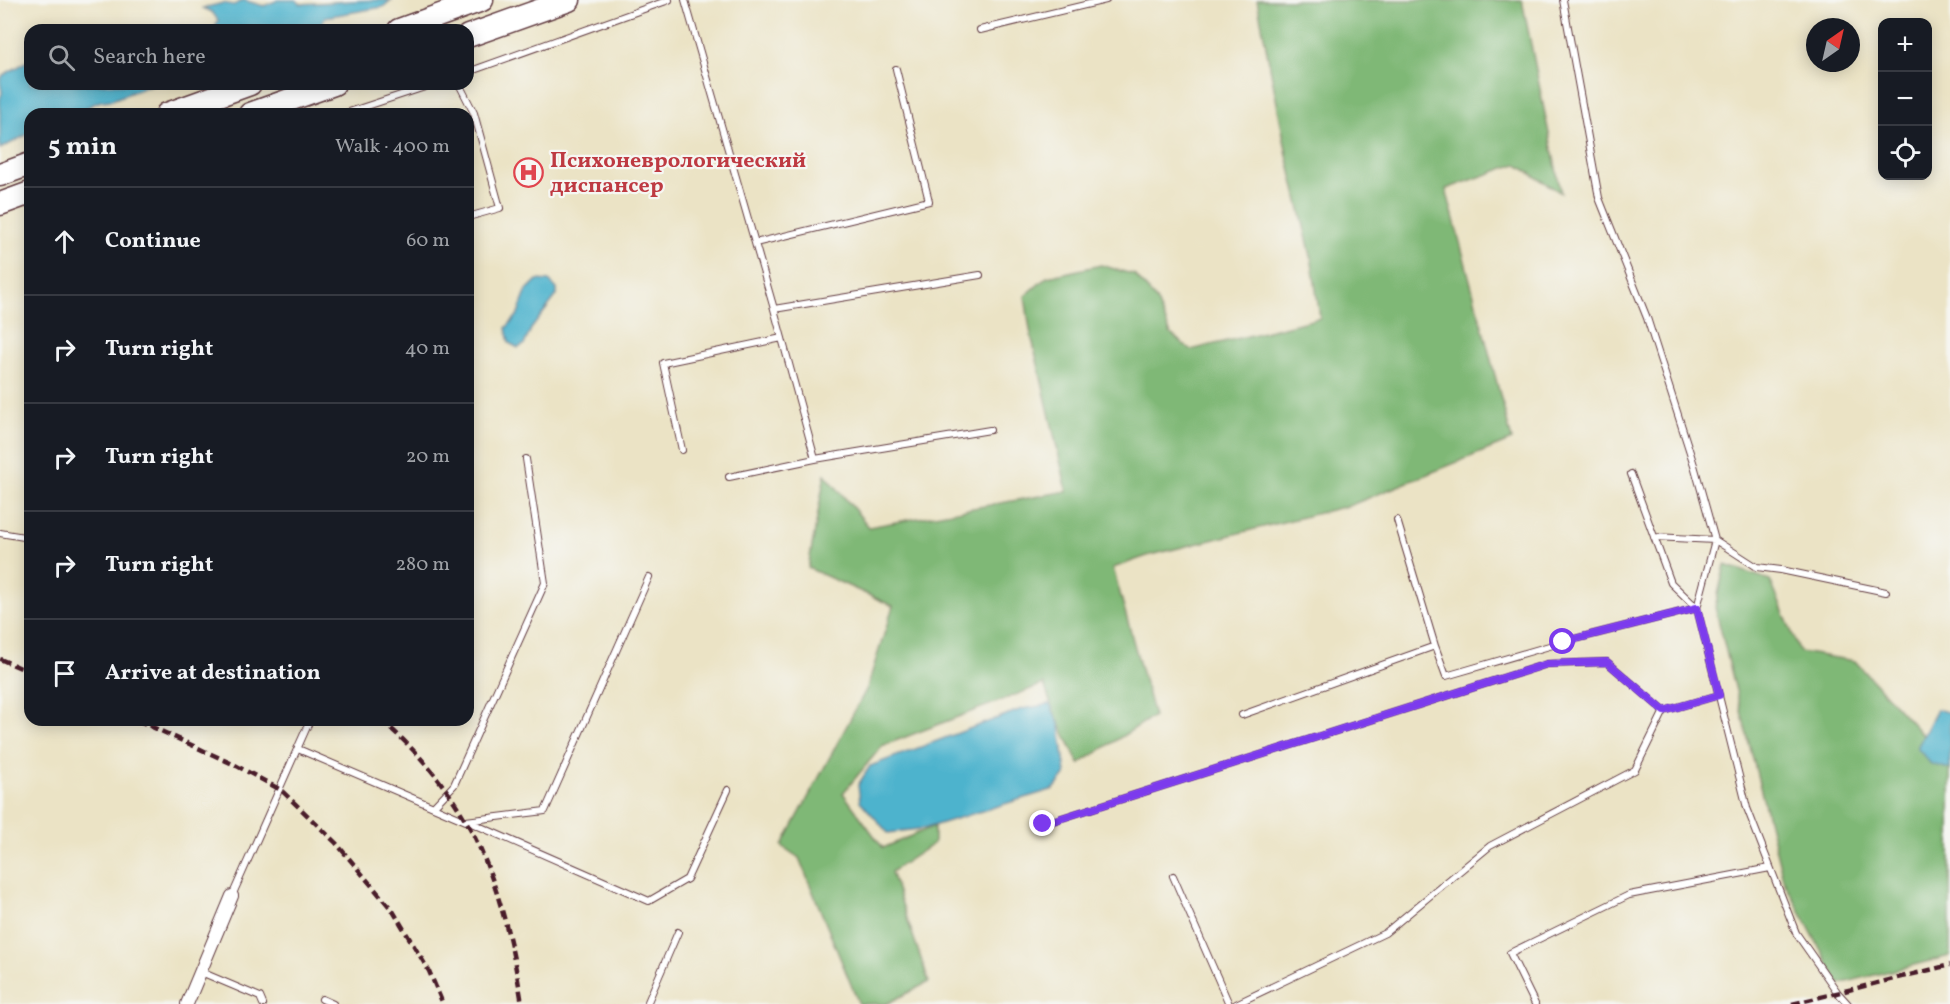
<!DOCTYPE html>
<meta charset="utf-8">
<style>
body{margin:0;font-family:Vollkorn,serif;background:#242831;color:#f1f3f6}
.controls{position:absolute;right:18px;top:18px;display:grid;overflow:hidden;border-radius:12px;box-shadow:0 3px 15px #0003}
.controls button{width:54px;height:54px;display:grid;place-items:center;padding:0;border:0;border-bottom:2px solid #363941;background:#171b24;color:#f1f3f6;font:30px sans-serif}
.compass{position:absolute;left:1806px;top:18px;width:54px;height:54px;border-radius:50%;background:#171b24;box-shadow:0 3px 15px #0003;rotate:34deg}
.stop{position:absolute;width:18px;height:18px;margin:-14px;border:4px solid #7c3aed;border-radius:50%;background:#fff}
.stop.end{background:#7c3aed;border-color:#fff;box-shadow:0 2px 6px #0008}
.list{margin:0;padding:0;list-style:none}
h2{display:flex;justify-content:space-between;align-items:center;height:78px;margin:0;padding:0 24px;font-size:26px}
h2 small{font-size:20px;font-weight:400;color:#9ea1a6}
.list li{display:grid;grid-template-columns:39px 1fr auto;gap:18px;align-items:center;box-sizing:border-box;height:108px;padding:0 24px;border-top:2px solid #363941}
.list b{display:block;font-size:22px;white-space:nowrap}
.list em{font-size:20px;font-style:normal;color:#9ea1a6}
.icon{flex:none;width:33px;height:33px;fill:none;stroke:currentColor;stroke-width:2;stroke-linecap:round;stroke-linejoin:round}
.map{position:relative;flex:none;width:1950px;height:1004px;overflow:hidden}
.search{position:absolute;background:#171b24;box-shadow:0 3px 15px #0003;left:24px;top:24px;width:450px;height:66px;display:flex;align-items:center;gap:15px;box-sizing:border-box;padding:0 21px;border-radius:18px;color:#9ea1a6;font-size:22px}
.panel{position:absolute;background:#171b24;box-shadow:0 3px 15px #0003;left:24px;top:108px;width:450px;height:618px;border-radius:18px}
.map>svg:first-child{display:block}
</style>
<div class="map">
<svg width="1950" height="1004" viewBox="0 0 1950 1004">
<rect width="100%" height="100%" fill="#f6f6f2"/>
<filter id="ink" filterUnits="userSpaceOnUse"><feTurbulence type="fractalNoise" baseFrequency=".0167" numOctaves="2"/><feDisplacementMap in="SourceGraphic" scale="12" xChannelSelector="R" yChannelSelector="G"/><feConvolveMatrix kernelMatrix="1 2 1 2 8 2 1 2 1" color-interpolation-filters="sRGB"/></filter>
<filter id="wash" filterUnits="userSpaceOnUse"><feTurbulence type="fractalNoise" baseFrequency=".008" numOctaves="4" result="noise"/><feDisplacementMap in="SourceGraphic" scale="24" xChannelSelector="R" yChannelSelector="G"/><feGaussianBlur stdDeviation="1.35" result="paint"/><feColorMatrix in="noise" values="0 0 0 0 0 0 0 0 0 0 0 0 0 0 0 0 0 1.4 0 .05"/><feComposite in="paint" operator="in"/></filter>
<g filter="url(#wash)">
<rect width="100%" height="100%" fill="#ebe3c5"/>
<!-- forest -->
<path fill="#7fb876" stroke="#646c50" stroke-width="1.5" d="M1257,0H1522L1561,193L1516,164L1446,189L1512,440L1351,505L1147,556L1113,568L1154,716L1079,764L1053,710L1044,684L882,746L843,793L883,848L934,826V843L891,872L929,982L886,1004H859L799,858L782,846L867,688L893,606L808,568L825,474L869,527L1067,491L1030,330L1025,296L1047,277L1101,265L1135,275L1156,300L1171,334L1191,350L1320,318L1311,256L1287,155Z
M1725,565L1770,580L1800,652L1855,661L1950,765V956L1839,984L1783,879L1715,607Z"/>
<!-- water -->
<path fill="#4eb3cd" stroke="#4c697c" stroke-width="1.5" d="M243,0L264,6L278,0H296L301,4C331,2 360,0 391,0L383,7L325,17L320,27L314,30H214L218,20L212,12L203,8L223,3L234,5Z
M30,60V84H153L112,100L101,101L91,105L77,114H30V133L0,149V99L2,93L0,80L3,75Z
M537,280L549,281L557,289V295L531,329L524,345L518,348L509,343L506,328L517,316L527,290Z
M1050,704L1060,726L1066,774L1054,789L926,828L888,833L860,801L858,785L870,766L1022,709Z
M1937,709L1950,713V769L1931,764L1917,748Z"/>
</g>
<g filter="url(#ink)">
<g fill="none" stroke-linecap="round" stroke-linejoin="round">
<defs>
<path id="lane" d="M685,0L774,309L815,459L729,477
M980,30L1106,0
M468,72L669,0
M459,84L474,113L500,208L468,217
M343,114L434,84
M755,243L929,201L896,69
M774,309L980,275
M682,450L663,363L782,338
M815,459L990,430
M1631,474L1671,583L1697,608L1747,808L1796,933L1838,993L1848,1004
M1397,520L1435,646
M0,533L30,538
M1654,537L1715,540L1757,567L1781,570L1886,592
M1664,711L1719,695
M1242,715L1435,646L1446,676L1563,642L1697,608L1715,540L1694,465L1647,318L1599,198L1563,0
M298,749L466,821L545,811L649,577
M434,806L454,785L545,583L526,459
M467,821L649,901L687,879L728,790
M1043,824L1547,664L1607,662L1664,711L1635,770L1490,846L1385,933L1236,1004
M1173,876L1229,1004
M232,896L310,720
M201,972L260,997L263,1004
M322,999L333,1004
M647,1004L678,932
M1535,1004L1510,953L1629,895L1770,868"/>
<path id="street" d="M187,1004L232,896"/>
<path id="highway" d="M399,30L482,0
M468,36L569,0
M167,114L250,84
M250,114L334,84
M0,175L30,164
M0,204L30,193"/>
</defs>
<!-- lane casing -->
<use href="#lane" stroke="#623c42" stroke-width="8"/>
<!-- street casing -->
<use href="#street" stroke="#623c42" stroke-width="14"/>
<!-- highway casing -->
<use href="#highway" stroke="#623c42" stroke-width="25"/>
<!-- lane -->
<use href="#lane" stroke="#fff" stroke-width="6"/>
<!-- street -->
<use href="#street" stroke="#fff" stroke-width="12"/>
<!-- highway -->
<use href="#highway" stroke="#fff" stroke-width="22"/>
<!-- rail -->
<path stroke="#4a1f2b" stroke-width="4.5" stroke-dasharray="9 4.5" stroke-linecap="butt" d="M0,659L30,672
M137,720L235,765L281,790L336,843L393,911L429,971L443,1004
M381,720C413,746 446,785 466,821C496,873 513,945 522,1004
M1792,1004L1950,965"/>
</g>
</g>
<g fill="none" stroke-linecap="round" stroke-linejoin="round" filter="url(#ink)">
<!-- route -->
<path stroke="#7c3aed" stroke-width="8" d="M1043,824L1547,664L1607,662L1664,711L1719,695L1697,608L1563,642"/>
</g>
<!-- icons -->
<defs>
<symbol id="hospital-ring" viewBox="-11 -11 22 22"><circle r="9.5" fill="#f6f6f2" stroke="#e0444e" stroke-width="1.5"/><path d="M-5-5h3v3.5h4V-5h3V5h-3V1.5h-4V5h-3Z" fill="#e0444e"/></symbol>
</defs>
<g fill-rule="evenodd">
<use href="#hospital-ring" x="512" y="156" width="33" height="33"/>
</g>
<g text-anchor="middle" stroke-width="4.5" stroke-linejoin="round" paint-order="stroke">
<!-- health labels -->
<g font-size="22" font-weight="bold" fill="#be3a42" stroke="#f6f6f2" text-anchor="start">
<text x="550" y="167">Психоневрологический<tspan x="550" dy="25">диспансер</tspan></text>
</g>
</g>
</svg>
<div class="controls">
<button>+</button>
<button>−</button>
<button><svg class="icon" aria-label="locate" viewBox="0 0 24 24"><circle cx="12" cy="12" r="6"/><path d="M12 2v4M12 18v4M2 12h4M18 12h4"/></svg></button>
</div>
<svg class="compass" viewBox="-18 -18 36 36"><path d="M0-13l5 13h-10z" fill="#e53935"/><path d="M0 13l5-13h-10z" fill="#9ea1a6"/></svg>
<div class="stop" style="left:1563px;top:642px"></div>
<div class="stop end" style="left:1043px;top:824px"></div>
<div class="search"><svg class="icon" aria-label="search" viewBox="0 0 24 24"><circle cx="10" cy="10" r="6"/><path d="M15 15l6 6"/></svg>Search here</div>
<section class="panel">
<h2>5 min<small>Walk · 400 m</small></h2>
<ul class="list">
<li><svg class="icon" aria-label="ahead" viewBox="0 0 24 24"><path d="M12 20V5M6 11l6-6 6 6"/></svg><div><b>Continue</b></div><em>60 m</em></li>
<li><svg class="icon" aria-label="right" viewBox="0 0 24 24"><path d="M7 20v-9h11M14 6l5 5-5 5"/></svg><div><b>Turn right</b></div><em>40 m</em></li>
<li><svg class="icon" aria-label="right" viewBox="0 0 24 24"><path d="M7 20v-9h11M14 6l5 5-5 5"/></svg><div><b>Turn right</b></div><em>20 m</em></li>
<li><svg class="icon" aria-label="right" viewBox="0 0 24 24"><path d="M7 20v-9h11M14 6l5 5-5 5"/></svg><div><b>Turn right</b></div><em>280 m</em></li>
<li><svg class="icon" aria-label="arrive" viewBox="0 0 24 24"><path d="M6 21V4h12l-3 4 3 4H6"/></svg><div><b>Arrive at destination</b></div></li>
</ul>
</section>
</div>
